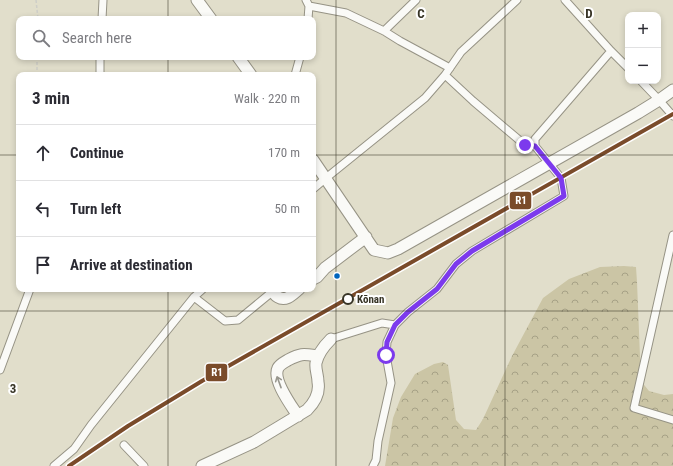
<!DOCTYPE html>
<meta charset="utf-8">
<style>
body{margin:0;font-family:"Roboto Condensed",sans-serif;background:#f7f7f7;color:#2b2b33}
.controls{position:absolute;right:12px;top:12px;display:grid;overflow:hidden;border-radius:8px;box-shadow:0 2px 6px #0003}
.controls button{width:36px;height:36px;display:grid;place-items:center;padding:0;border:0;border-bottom:1px solid #e1e1e2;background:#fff;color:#2b2b33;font:20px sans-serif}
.stop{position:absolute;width:12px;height:12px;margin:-9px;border:3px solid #7c3aed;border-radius:50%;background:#fff}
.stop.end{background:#7c3aed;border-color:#fff;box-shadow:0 1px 4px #0008}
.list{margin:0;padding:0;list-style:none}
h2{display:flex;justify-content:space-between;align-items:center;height:52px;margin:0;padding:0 16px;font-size:17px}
h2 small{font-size:13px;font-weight:400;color:#7c7c81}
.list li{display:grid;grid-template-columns:26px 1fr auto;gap:12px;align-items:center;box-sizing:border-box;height:56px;padding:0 16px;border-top:1px solid #e1e1e2}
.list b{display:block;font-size:15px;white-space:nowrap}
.list em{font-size:13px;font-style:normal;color:#7c7c81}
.icon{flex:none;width:22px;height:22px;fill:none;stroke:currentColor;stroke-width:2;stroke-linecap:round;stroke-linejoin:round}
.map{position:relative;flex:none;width:673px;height:466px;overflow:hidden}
.search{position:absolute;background:#fff;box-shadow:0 2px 6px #0003;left:16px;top:16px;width:300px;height:44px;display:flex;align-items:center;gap:10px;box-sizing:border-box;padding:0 14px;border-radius:8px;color:#7c7c81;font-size:15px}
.panel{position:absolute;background:#fff;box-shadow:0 2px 6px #0003;left:16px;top:72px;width:300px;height:220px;border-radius:8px}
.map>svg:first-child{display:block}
</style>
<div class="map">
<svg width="673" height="466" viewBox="0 0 673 466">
<defs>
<pattern id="forest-crowns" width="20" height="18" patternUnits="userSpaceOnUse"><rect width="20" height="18" fill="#cbc5a5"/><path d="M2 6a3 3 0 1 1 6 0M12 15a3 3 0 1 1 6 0" fill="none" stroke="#a6a186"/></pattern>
</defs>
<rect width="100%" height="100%" fill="#e1decb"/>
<!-- forest -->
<path fill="url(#forest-crowns)" d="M624,266L636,267L637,282L641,381L649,391L664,395L673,394V466H385L393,418L401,397L415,374L434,364L443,362L448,365L456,420L464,429L476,430L483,419L512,356L543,298L569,279L600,267Z"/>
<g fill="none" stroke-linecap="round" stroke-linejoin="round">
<defs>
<path id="street" d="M306,0L309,6L308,19
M565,0L611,51L628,68
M309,6L346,13L384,31L400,41L450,68
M102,19L103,0
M384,31L416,0
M100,75V57
M295,75L300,57
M445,75L473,101L525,145L535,146
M641,81L659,100L673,116
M313,189L326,178L425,98L445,75L461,52L517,0
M673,235L634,408L673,420
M194,297L225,321L238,320L272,292
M331,339L382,323L395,325
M0,370L30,289
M124,445L144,466
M54,466L74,449L91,425L194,297L203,289
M373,466L376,460L378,441L391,383L386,355L387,342L395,325L408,312L437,289L456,264L472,251L564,196L561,178L535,146V139L611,51"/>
<path id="secondary" d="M197,0L211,19
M238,57L251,75
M313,160L374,250L388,253L398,249L638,113L659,100L673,90
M313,279L317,277L325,268L366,237
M272,289C273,293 274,295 278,297C286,302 293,294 299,289
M298,416C291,405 272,380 278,368C280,364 285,362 288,360C302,353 303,354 318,356
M202,466L254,442L307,410C315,402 320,393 318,382C318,375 315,369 316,363C318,353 324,346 331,339"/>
</defs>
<!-- street casing -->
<use href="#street" stroke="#969385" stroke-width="9"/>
<!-- secondary casing -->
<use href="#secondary" stroke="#969385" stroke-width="13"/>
<!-- path -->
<path stroke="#cecec8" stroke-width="1.5" stroke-dasharray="3 2" stroke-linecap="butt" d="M36,0L38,19
M37,75V57"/>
<!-- street -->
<use href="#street" stroke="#fafaf7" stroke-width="7"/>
<!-- secondary -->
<use href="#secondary" stroke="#fafaf7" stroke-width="11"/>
<defs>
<path id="rail-1" d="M69,466L128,426L202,381L673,114"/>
</defs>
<!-- rail-1 casing -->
<use href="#rail-1" stroke="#fff" stroke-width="7"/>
<!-- rail-1 -->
<use href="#rail-1" stroke="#7a4b2a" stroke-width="4"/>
</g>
<!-- one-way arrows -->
<defs><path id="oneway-shaft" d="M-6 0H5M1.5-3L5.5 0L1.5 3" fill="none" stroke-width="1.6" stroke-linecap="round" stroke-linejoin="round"/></defs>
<use stroke="#98978e" href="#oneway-shaft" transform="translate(279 382) rotate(-110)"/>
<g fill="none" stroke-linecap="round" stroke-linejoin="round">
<!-- route -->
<path stroke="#7c3aed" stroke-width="5" d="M386,355L387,342L395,325L408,312L437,289L456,264L472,251L564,196L561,178L535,146L525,145"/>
</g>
<!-- grid -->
<path fill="none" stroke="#373426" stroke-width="1" stroke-opacity="0.55" d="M168,0V19M336,0V466M505,0V466M168,57V75M0,155H19M313,155H673M168,289V466M0,311H673"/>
<!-- markers -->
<circle fill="#0065bd" stroke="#fff" stroke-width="1.5" cx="337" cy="276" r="3.5"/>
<circle fill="#fff" stroke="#373426" stroke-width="2" cx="348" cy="299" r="5"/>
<g text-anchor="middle" stroke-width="4" stroke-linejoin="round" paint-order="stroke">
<!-- stop labels -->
<g font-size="11" font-weight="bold" fill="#373426" stroke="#fff" text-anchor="start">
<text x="357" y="303">Kōnan</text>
</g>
</g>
<g font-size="13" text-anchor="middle" font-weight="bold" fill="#373426" stroke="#fff" stroke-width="4" stroke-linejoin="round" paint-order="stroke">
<text x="421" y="18">C</text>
<text x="589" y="18">D</text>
<text x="13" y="393">3</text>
</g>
<g stroke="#fff" stroke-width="1.5">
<rect x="509" y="191" width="23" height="19" rx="4" fill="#7a4b2a"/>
<rect x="205" y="363" width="23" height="19" rx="4" fill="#7a4b2a"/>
</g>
<g font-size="11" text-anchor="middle" font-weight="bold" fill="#fff">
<text x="521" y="204">R1</text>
<text x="217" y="376">R1</text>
</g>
</svg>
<div class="controls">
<button>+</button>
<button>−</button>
</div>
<div class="stop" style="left:386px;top:355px"></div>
<div class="stop end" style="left:525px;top:145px"></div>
<div class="search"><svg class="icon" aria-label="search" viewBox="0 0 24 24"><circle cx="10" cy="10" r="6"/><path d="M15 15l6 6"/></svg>Search here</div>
<section class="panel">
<h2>3 min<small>Walk · 220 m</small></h2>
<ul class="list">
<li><svg class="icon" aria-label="ahead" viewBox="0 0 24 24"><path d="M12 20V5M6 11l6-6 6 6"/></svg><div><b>Continue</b></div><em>170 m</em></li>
<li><svg class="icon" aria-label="left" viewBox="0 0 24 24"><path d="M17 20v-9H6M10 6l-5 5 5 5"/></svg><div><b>Turn left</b></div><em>50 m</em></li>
<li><svg class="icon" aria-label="arrive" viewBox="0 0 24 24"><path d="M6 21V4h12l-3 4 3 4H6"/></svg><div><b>Arrive at destination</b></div></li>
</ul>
</section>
</div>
